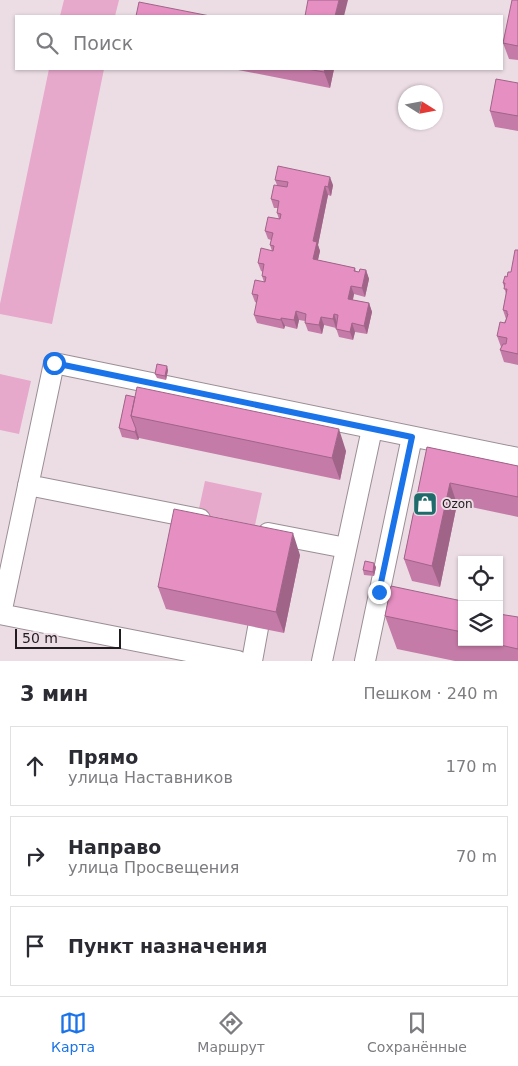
<!DOCTYPE html>
<html lang="ru">
<meta charset="utf-8">
<style>
body{margin:0;font-family:"DejaVu Sans",sans-serif;background:#f2f2f3;color:#2b2b33}
.controls{position:absolute;right:15px;bottom:15px;display:grid;overflow:hidden;border-radius:0px;box-shadow:0 1px 4px #0004}
.controls button{width:45px;height:45px;display:grid;place-items:center;padding:0;border:0;border-bottom:1px solid #e1e1e2;background:#fff;color:#2b2b33;font:25px sans-serif}
.compass{position:absolute;left:398px;top:85px;width:45px;height:45px;border-radius:50%;background:#fff;box-shadow:0 1px 4px #0004;rotate:101deg}
.scale{position:absolute;left:15px;bottom:12px;width:106px;box-sizing:border-box;padding-left:5px;border:2px solid #211c1f;border-top:0;font-size:14px;line-height:18px;white-space:nowrap;color:#211c1f;-webkit-text-stroke:4px #ecdde5;paint-order:stroke}
.stop{position:absolute;width:15px;height:15px;margin:-11px;border:4px solid #1a73e8;border-radius:50%;background:#fff}
.stop.end{background:#1a73e8;border-color:#fff;box-shadow:0 1px 5px #0008}
.list{margin:0;padding:0;list-style:none}
h2{display:flex;justify-content:space-between;align-items:center;height:65px;margin:0;padding:0 20px;font-size:21px}
h2 small{font-size:16px;font-weight:400;color:#7c7c81}
.list li{display:grid;grid-template-columns:32px 1fr auto;gap:15px;align-items:center;box-sizing:border-box;height:80px;margin:0 10px 10px;padding:0 10px;border:1px solid #e1e1e2;border-radius:0px}
.list b{display:block;font-size:19px;white-space:nowrap}
.list p{margin:0;font-size:16px;white-space:nowrap;color:#7c7c81}
.list em{font-size:16px;font-style:normal;color:#7c7c81}
.icon{flex:none;width:28px;height:28px;fill:none;stroke:currentColor;stroke-width:2;stroke-linecap:round;stroke-linejoin:round}
.map{position:relative;flex:none;width:518px;height:661px;overflow:hidden}
.search{position:absolute;background:#fff;box-shadow:0 1px 4px #0004;left:15px;right:15px;top:15px;height:55px;display:flex;align-items:center;gap:12px;box-sizing:border-box;padding:0 18px;border-radius:0px;color:#7c7c81;font-size:19px}
.sheet{height:335px;background:#fff}
nav{display:flex;justify-content:space-around;align-items:center;box-sizing:border-box;height:70px;border-top:1px solid #e1e1e2;background:#fff;font-size:14px;color:#7c7c81}
nav a{display:grid;justify-items:center;gap:2px}
nav .on{color:#1a73e8}
.map>svg:first-child{display:block}
</style>
<div class="map">
<svg width="518" height="661" viewBox="0 0 518 661">
<rect width="100%" height="100%" fill="#ecdde5"/>
<!-- green -->
<path fill="#e6a8cb" d="M64,0H119L115,16H60Z
M49,69H104L52,324L0,314V304Z
M0,374L31,381L19,434L0,430Z
M205,481L262,493L255,525L198,513Z"/>
<g fill="none" stroke-linecap="round" stroke-linejoin="round">
<defs>
<path id="minor" d="M28,485L200,519
M268,533L346,548
M0,614L238,661
M1,614L54,363L518,458
M252,661L258,628
M322,661L372,429
M365,661L412,437"/>
</defs>
<!-- minor casing -->
<use href="#minor" stroke="#9b8e95" stroke-width="22"/>
<!-- minor -->
<use href="#minor" stroke="#fff" stroke-width="20"/>
</g>
<!-- wall -->
<path fill="#c57ba7" d="M518,0V60L509,59L503,43Z
M233,69H334L330,88Z
M518,83V131L495,127L490,111Z
M275,180L333,185L331,196L328,195L318,245L320,251L318,260L355,268L356,272H359L366,270L369,279L365,297L354,294L353,300L369,303L372,312L367,334L355,332L353,340L339,337L336,328L324,325L322,334L308,331L305,323V321L299,320L297,329L285,326L284,329L257,323L254,315L257,303L255,302L252,294L264,282L262,276L263,272L261,271L258,263L272,251L270,245L271,240L268,239L265,231L279,219L277,213L278,208H274L271,199L277,185Z
M518,250V365L504,362L500,350L501,347L497,336L506,319L503,310L506,294L503,283L507,277L511,272Z
M168,370L166,380L157,378L155,374Z
M126,395L346,451L340,480L139,438L138,440L122,437L119,428Z
M427,447L518,466V517L457,504L440,587L412,581L404,559Z
M300,555L284,633L166,609L158,587Z
M376,567L374,576L364,575L363,570Z
M462,601V642H499L518,617V661H455L397,649L385,616Z"/>
<!-- shaded-wall -->
<path fill="#a06488" d="M339,0H348L344,16H335Z
M325,69H334L330,88L324,72Z
M330,177L333,185L331,196L328,187Z
M325,186L328,195L318,245L320,251L316,268L313,259V241Z
M366,270L369,279L365,297L362,288Z
M351,286L354,294L351,307L348,299Z
M369,303L372,312L367,334L364,326Z
M296,311L299,320L297,329L294,320Z
M334,314L337,323L336,328L333,319Z
M321,317L324,325L322,334L319,325Z
M281,318L285,326L284,329L281,320Z
M352,323L355,332L353,340L350,332Z
M167,366L168,370L166,380L165,376Z
M136,429L139,438L138,440L135,432Z
M339,429L346,451L340,480L332,458Z
M450,483L457,504L440,587L432,566Z
M293,533L300,555L284,633L276,612Z
M374,563L376,567L374,576L373,572Z"/>
<!-- building -->
<path fill="#e58fc2" stroke="#a06488" d="M308,0H339L335,16H305Z
M512,0H518V46L503,43Z
M139,2L210,16H136Z
M307,69H325L324,72Z
M496,79L518,83V116L490,111Z
M278,166L330,177L328,187L325,186L313,241L317,242L313,259L355,268L354,271L359,272L360,269L366,270L362,288L351,286L348,299L369,303L364,326L352,323L350,332L336,329L338,315L334,314L333,319L321,317L319,325L305,323L306,314L296,311L294,320L281,318V320L254,315L258,295L252,294L255,280L265,282L266,277L262,276L264,264L258,263L261,248L273,251L274,246L270,245L273,233L265,231L268,217L280,219L281,214L277,213L279,201L271,199L274,185L287,187L288,182L275,180Z
M515,250H518V354L500,350L503,344H506L507,338L497,336L500,322L505,323L508,314H507V311L503,310L507,289H504L505,283H503L505,276L507,277L508,272H511Z
M157,364L167,366L165,376L155,374Z
M137,387L339,429L332,458L131,416Z
M126,395L135,397L131,416L136,429L135,432L119,428Z
M427,447L518,466V497L450,483L432,566L404,559Z
M174,509L293,533L276,612L158,587Z
M365,561L374,563L373,572L363,570Z
M391,586L462,601V632L385,616Z
M499,614L518,617V649L487,642H499Z"/>
<g fill="none" stroke-linecap="round" stroke-linejoin="round">
<!-- route -->
<path stroke="#1a73e8" stroke-width="6" d="M54,363L412,437L379,592"/>
</g>
<!-- icons -->
<defs>
<symbol id="shop-square" viewBox="-11 -11 22 22"><rect x="-9" y="-9" width="18" height="18" rx="4" fill="#1f6b6c" stroke="#ecdde5"/><path d="M-5-2.5h2.3a2.7 3.5 0 0 1 5.4 0H5L5.5 6h-11ZM-1.5-2.5h3a1.5 2.3 0 0 0-3 0Z" fill="#fff"/></symbol>
</defs>
<g fill-rule="evenodd">
<use href="#shop-square" x="411" y="490" width="28" height="28"/>
</g>
<g text-anchor="middle" stroke-width="4" stroke-linejoin="round" paint-order="stroke">
<!-- poi labels -->
<g font-size="12" fill="#211c1f" stroke="#ecdde5" text-anchor="start">
<text x="442" y="508">Ozon</text>
</g>
</g>
</svg>
<div class="controls">
<button><svg class="icon" aria-label="locate" viewBox="0 0 24 24"><circle cx="12" cy="12" r="6"/><path d="M12 2v4M12 18v4M2 12h4M18 12h4"/></svg></button>
<button><svg class="icon" aria-label="layers" viewBox="0 0 24 24"><path d="M12 4l9 5-9 5-9-5zM3 14l9 5 9-5"/></svg></button>
</div>
<svg class="compass" viewBox="-18 -18 36 36"><path d="M0-13l5 13h-10z" fill="#e53935"/><path d="M0 13l5-13h-10z" fill="#7c7c81"/></svg>
<div class="scale">50 m</div>
<div class="stop" style="left:54px;top:363px"></div>
<div class="stop end" style="left:379px;top:592px"></div>
<div class="search"><svg class="icon" aria-label="search" viewBox="0 0 24 24"><circle cx="10" cy="10" r="6"/><path d="M15 15l6 6"/></svg>Поиск</div>
</div>
<section class="sheet">
<h2>3 мин<small>Пешком · 240 m</small></h2>
<ul class="list">
<li><svg class="icon" aria-label="ahead" viewBox="0 0 24 24"><path d="M12 20V5M6 11l6-6 6 6"/></svg><div><b>Прямо</b><p>улица Наставников</p></div><em>170 m</em></li>
<li><svg class="icon" aria-label="right" viewBox="0 0 24 24"><path d="M7 20v-9h11M14 6l5 5-5 5"/></svg><div><b>Направо</b><p>улица Просвещения</p></div><em>70 m</em></li>
<li><svg class="icon" aria-label="arrive" viewBox="0 0 24 24"><path d="M6 21V4h12l-3 4 3 4H6"/></svg><div><b>Пункт назначения</b></div></li>
</ul>
</section>
<nav>
<a class="on"><svg class="icon" aria-label="map" viewBox="0 0 24 24"><path d="M3 6l6-2 6 2 6-2v14l-6 2-6-2-6 2zM9 4v14M15 6v14"/></svg>Карта</a>
<a><svg class="icon" aria-label="directions" viewBox="0 0 24 24"><path d="M12 3l9 9-9 9-9-9zM9 14v-3h6M13 9l2 2-2 2"/></svg>Маршрут</a>
<a><svg class="icon" aria-label="saved" viewBox="0 0 24 24"><path d="M7 4h10v16l-5-4-5 4z"/></svg>Сохранённые</a>
</nav>
